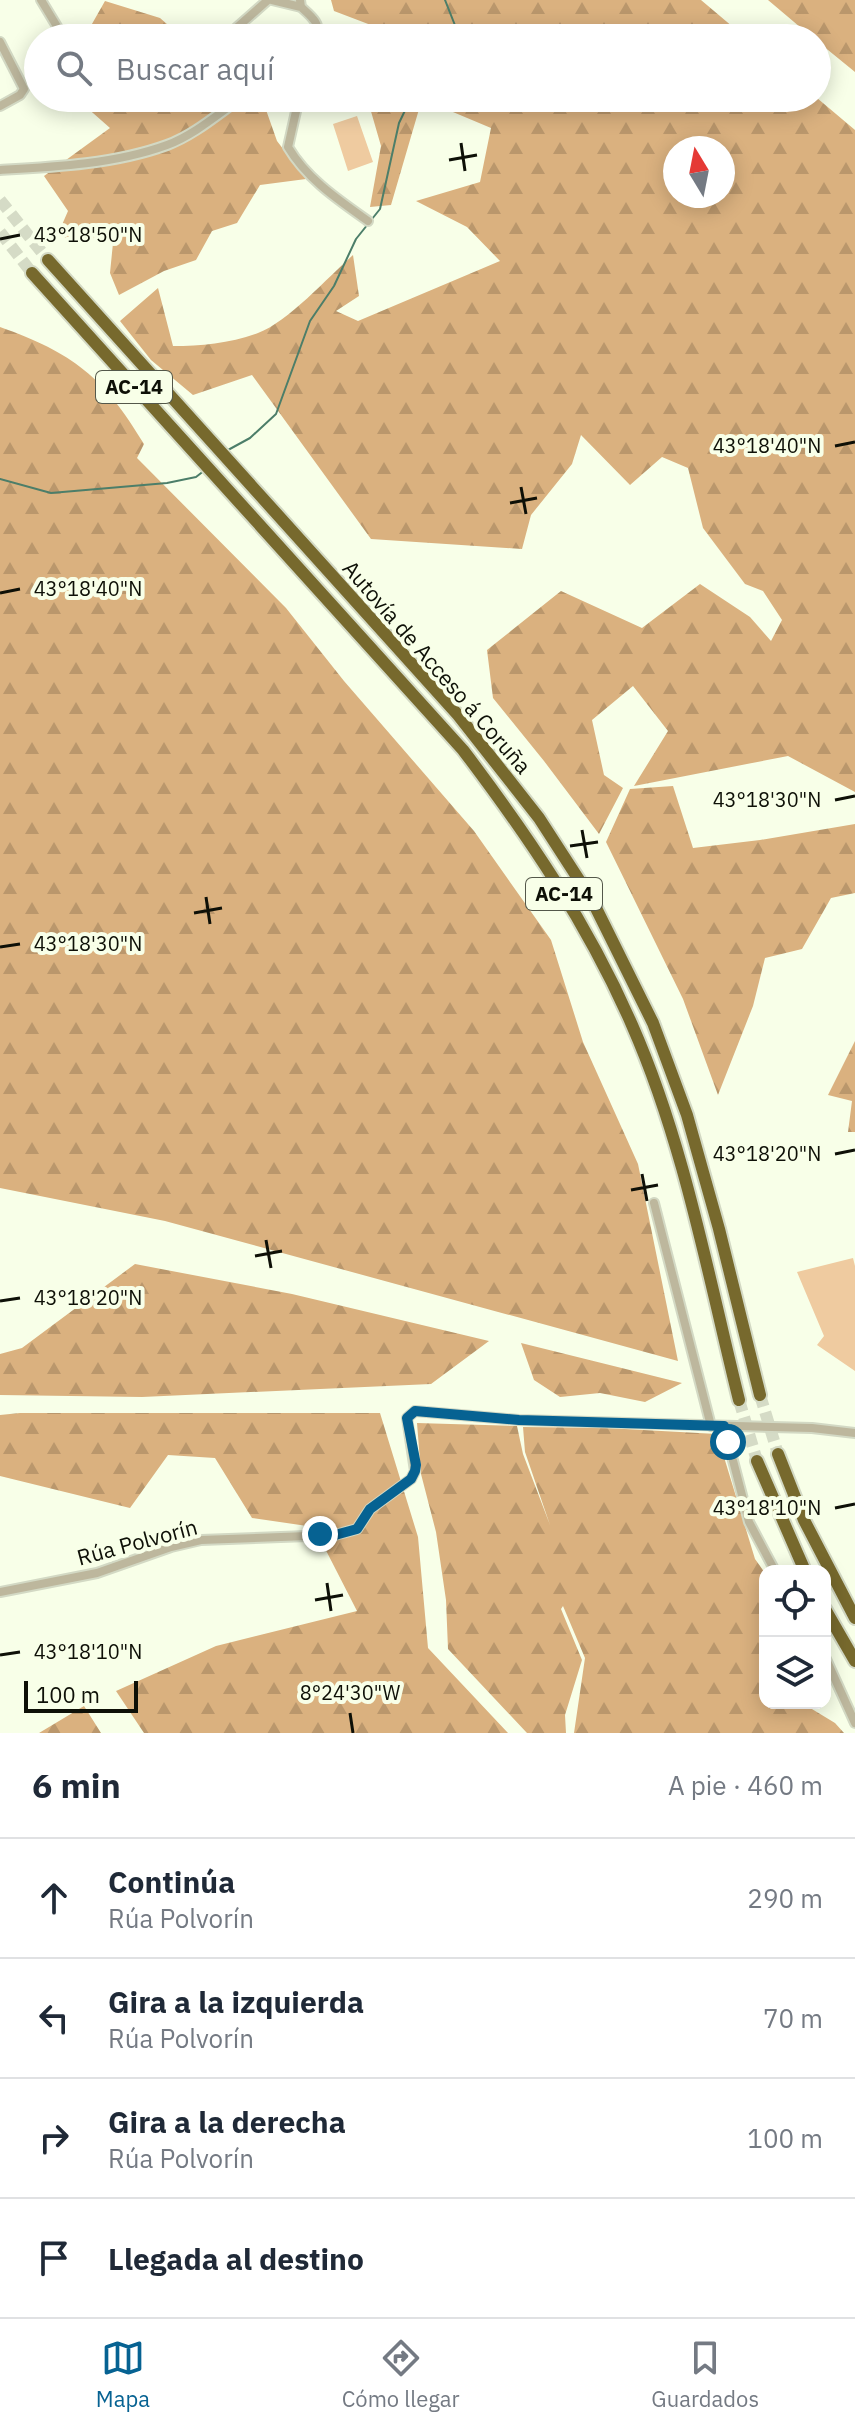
<!DOCTYPE html>
<html lang="es">
<meta charset="utf-8">
<style>
body{margin:0;font-family:"IBM Plex Sans",sans-serif;background:#f6f6f7;color:#1f2937}
.controls{position:absolute;right:24px;bottom:24px;display:grid;overflow:hidden;border-radius:16px;box-shadow:0 4px 20px #0003}
.controls button{width:72px;height:72px;display:grid;place-items:center;padding:0;border:0;border-bottom:2px solid #e0e1e3;background:#fff;color:#1f2937;font:40px sans-serif}
.compass{position:absolute;left:663px;top:136px;width:72px;height:72px;border-radius:50%;background:#fff;box-shadow:0 4px 20px #0003;rotate:350deg}
.scale{position:absolute;left:24px;bottom:20px;width:114px;box-sizing:border-box;padding-left:8px;border:4px solid #0e1007;border-top:0;font-size:22px;line-height:28px;white-space:nowrap;color:#0e1007;-webkit-text-stroke:6px #f8ffe8;paint-order:stroke}
.stop{position:absolute;width:24px;height:24px;margin:-18px;border:6px solid #066292;border-radius:50%;background:#fff}
.stop.end{background:#066292;border-color:#fff;box-shadow:0 2px 8px #0008}
.list{margin:0;padding:0;list-style:none}
h2{display:flex;justify-content:space-between;align-items:center;height:104px;margin:0;padding:0 32px;font-size:34px}
h2 small{font-size:26px;font-weight:400;color:#747a83}
.list li{display:grid;grid-template-columns:52px 1fr auto;gap:24px;align-items:center;box-sizing:border-box;height:120px;padding:0 32px;border-top:2px solid #e0e1e3}
.list b{display:block;font-size:30px;white-space:nowrap}
.list p{margin:0;font-size:26px;white-space:nowrap;color:#747a83}
.list em{font-size:26px;font-style:normal;color:#747a83}
.icon{flex:none;width:44px;height:44px;fill:none;stroke:currentColor;stroke-width:2;stroke-linecap:round;stroke-linejoin:round}
.map{position:relative;flex:none;width:855px;height:1733px;overflow:hidden}
.search{position:absolute;background:#fff;box-shadow:0 4px 20px #0003;left:24px;right:24px;top:24px;height:88px;display:flex;align-items:center;gap:20px;box-sizing:border-box;padding:0 28px;border-radius:44px;color:#747a83;font-size:30px}
.sheet{height:584px;background:#fff}
nav{display:flex;justify-content:space-around;align-items:center;box-sizing:border-box;height:112px;border-top:2px solid #e0e1e3;background:#fff;font-size:22px;color:#747a83}
nav a{display:grid;justify-items:center;gap:4px}
nav .on{color:#066292}
.map>svg:first-child{display:block}
</style>
<div class="map">
<svg width="855" height="1733" viewBox="0 0 855 1733">
<defs>
<pattern id="forest-firs" width="22" height="20" patternUnits="userSpaceOnUse" patternTransform="scale(2)"><rect width="22" height="20" fill="#dab17f"/><path d="M5 1l3.5 6h-7zM16 11l3.5 6h-7z" fill="#ba976c"/></pattern>
</defs>
<rect width="100%" height="100%" fill="#f8ffe8"/>
<!-- grass -->
<path fill="#efcba0" d="M357,116L373,162L348,171L333,124Z
M853,1258L855,1266V1371L817,1345L824,1336L797,1272Z"/>
<!-- forest -->
<path fill="url(#forest-firs)" fill-rule="evenodd" d="M331,0H701L746,38H405L334,11Z
M768,0H855V72L817,41V38H813Z
M105,1L160,18L183,38H84Z
M76,98H254L265,107L277,141L306,179L260,185L237,223L212,231L196,260L164,271L119,295L110,273L114,233L78,245L58,234L68,211L44,176L110,128Z
M406,98H817L855,130V792L788,756L634,786L668,731L633,686L592,720L604,775L623,788L599,834L544,761L493,698L487,650L561,591L642,628L700,584L750,617L771,641L782,620L763,591L745,584L703,528L688,468L662,457L630,485L581,435L572,464L531,515L522,549L371,539L252,375L193,395L151,360L120,321L158,288L173,346C201,346 231,343 258,333C288,322 328,277 353,255L359,296L336,311L358,321L500,261L467,227L416,201L480,182L491,128L422,99L391,205L370,207L381,146L370,108L405,102ZM675,148H723V196H675Z
M0,327C73,353 104,377 144,444L137,458L286,608L344,681L474,831L551,940L583,1042L638,1164L678,1361L165,1221L0,1188Z
M673,786L693,848L760,840L855,824V893L831,898L802,949L765,958L753,1006L718,1095L683,999L606,842L630,789Z
M855,1041V1132H848L852,1101L828,1095Z
M135,1264L292,1294L489,1341L431,1384L142,1397L0,1395V1354L22,1348Z
M521,1343L682,1383L645,1402L600,1393L560,1397L534,1380Z
M20,1413H380L418,1537L428,1648L508,1733H144L116,1691L216,1646L357,1611L314,1527L252,1518L215,1458L168,1455L130,1508L0,1476V1415Z
M417,1423L517,1426L523,1454L550,1525L525,1452L523,1427L606,1428L717,1434L755,1559L765,1573V1703H802L835,1723L844,1733H574L585,1658L563,1606L561,1609L582,1660L565,1715L566,1733H527L448,1649L446,1600L436,1532L421,1474Z
M84,1706L101,1733H39Z"/>
<g fill="none" stroke-linecap="round" stroke-linejoin="round">
<!-- stream -->
<path stroke="#4c7e69" stroke-width="2" d="M445,0L460,38
M228,450L250,438L276,414L310,321L334,286L356,239L380,209L399,123L411,98
M0,479L51,493L167,483L196,477L205,470"/>
<!-- highway-tunnel -->
<path stroke="#d5dbc6" stroke-width="12" stroke-dasharray="12 6" stroke-linecap="butt" d="M0,200L48,260
M0,232L32,273
M760,1395L778,1454
M739,1400L757,1461"/>
<defs>
<path id="minor" d="M41,0L64,38
M272,0L301,7
M300,0L301,7C311,16 321,23 317,38
M225,38L268,0
M0,42L24,89L20,95L0,106
M299,98L288,147C307,179 337,199 368,221
M0,170C55,167 115,164 167,145C194,135 218,114 241,98
M654,1203L711,1426
M724,1426L749,1522L775,1571
M0,1592L97,1573L171,1547L201,1540L335,1535L357,1529L370,1509L411,1479L415,1471L407,1418L415,1411L519,1420L812,1428L855,1433
M825,1657L855,1723"/>
<path id="highway" d="M48,260L458,715L539,818L592,900L653,1023L687,1115L719,1229L760,1395
M32,273L463,750C529,837 588,924 632,1025C684,1143 708,1275 739,1400
M778,1454L804,1520L855,1618
M757,1461L805,1571
M825,1609L855,1661"/>
</defs>
<!-- minor casing -->
<use href="#minor" stroke="#d3d9c4" stroke-width="12"/>
<!-- highway casing -->
<use href="#highway" stroke="#d3d9c4" stroke-width="16"/>
<!-- minor -->
<use href="#minor" stroke="#bdb79d" stroke-width="8"/>
<!-- highway -->
<use href="#highway" stroke="#77692d" stroke-width="12"/>
</g>
<g fill="none" stroke-linecap="round" stroke-linejoin="round">
<!-- route -->
<path stroke="#066292" stroke-width="10" d="M320,1534L335,1535L357,1529L370,1509L411,1479L415,1471L416,1465L407,1418L415,1411L519,1420L724,1426L728,1442"/>
</g>
<!-- ticks -->
<path fill="none" stroke="#0e1007" stroke-width="3" d="M461,143L465,171M449,160L477,155M0,239L20,235M835,446L855,442M521,487L526,514M510,503L537,498M0,593L20,589M835,800L855,796M582,830L587,858M570,846L598,842M206,897L210,924M194,913L222,908M0,947L20,944M835,1154L855,1150M642,1174L647,1201M631,1190L658,1185M266,1240L271,1268M255,1256L282,1251M0,1301L20,1298M835,1508L855,1504M327,1583L331,1611M315,1600L343,1595M0,1655L20,1652M350,1713L353,1733"/>
<g text-anchor="middle" stroke-width="8" stroke-linejoin="round" paint-order="stroke">
<!-- shield labels -->
<g fill="#f8ffe8" stroke="#54584a" stroke-width="2">
<rect x="96" y="371" width="76" height="32" rx="6"/>
<rect x="526" y="878" width="76" height="32" rx="6"/>
</g>
<g font-size="20" font-weight="bold" fill="#0e1007">
<text x="134" y="394">AC-14</text>
<text x="564" y="901">AC-14</text>
</g>
<!-- street labels -->
<g font-size="22" fill="#0e1007" stroke="#f8ffe8">
<text transform="translate(437 667) rotate(49)" y="8">Autovía de Acceso á Coruña</text>
<text transform="translate(137 1542) rotate(-15)" y="8">Rúa Polvorín</text>
</g>
</g>
<g font-size="20" text-anchor="middle" fill="#0e1007" stroke="#f8ffe8" stroke-width="8" stroke-linejoin="round" paint-order="stroke">
<text x="88" y="242">43°18'50"N</text>
<text x="767" y="453">43°18'40"N</text>
<text x="88" y="596">43°18'40"N</text>
<text x="767" y="807">43°18'30"N</text>
<text x="88" y="951">43°18'30"N</text>
<text x="767" y="1161">43°18'20"N</text>
<text x="88" y="1305">43°18'20"N</text>
<text x="767" y="1515">43°18'10"N</text>
<text x="88" y="1659">43°18'10"N</text>
<text x="350" y="1700">8°24'30"W</text>
</g>
</svg>
<div class="controls">
<button><svg class="icon" aria-label="locate" viewBox="0 0 24 24"><circle cx="12" cy="12" r="6"/><path d="M12 2v4M12 18v4M2 12h4M18 12h4"/></svg></button>
<button><svg class="icon" aria-label="layers" viewBox="0 0 24 24"><path d="M12 4l9 5-9 5-9-5zM3 14l9 5 9-5"/></svg></button>
</div>
<svg class="compass" viewBox="-18 -18 36 36"><path d="M0-13l5 13h-10z" fill="#e53935"/><path d="M0 13l5-13h-10z" fill="#747a83"/></svg>
<div class="scale">100 m</div>
<div class="stop" style="left:728px;top:1442px"></div>
<div class="stop end" style="left:320px;top:1534px"></div>
<div class="search"><svg class="icon" aria-label="search" viewBox="0 0 24 24"><circle cx="10" cy="10" r="6"/><path d="M15 15l6 6"/></svg>Buscar aquí</div>
</div>
<section class="sheet">
<h2>6 min<small>A pie · 460 m</small></h2>
<ul class="list">
<li><svg class="icon" aria-label="ahead" viewBox="0 0 24 24"><path d="M12 20V5M6 11l6-6 6 6"/></svg><div><b>Continúa</b><p>Rúa Polvorín</p></div><em>290 m</em></li>
<li><svg class="icon" aria-label="left" viewBox="0 0 24 24"><path d="M17 20v-9H6M10 6l-5 5 5 5"/></svg><div><b>Gira a la izquierda</b><p>Rúa Polvorín</p></div><em>70 m</em></li>
<li><svg class="icon" aria-label="right" viewBox="0 0 24 24"><path d="M7 20v-9h11M14 6l5 5-5 5"/></svg><div><b>Gira a la derecha</b><p>Rúa Polvorín</p></div><em>100 m</em></li>
<li><svg class="icon" aria-label="arrive" viewBox="0 0 24 24"><path d="M6 21V4h12l-3 4 3 4H6"/></svg><div><b>Llegada al destino</b></div></li>
</ul>
</section>
<nav>
<a class="on"><svg class="icon" aria-label="map" viewBox="0 0 24 24"><path d="M3 6l6-2 6 2 6-2v14l-6 2-6-2-6 2zM9 4v14M15 6v14"/></svg>Mapa</a>
<a><svg class="icon" aria-label="directions" viewBox="0 0 24 24"><path d="M12 3l9 9-9 9-9-9zM9 14v-3h6M13 9l2 2-2 2"/></svg>Cómo llegar</a>
<a><svg class="icon" aria-label="saved" viewBox="0 0 24 24"><path d="M7 4h10v16l-5-4-5 4z"/></svg>Guardados</a>
</nav>
